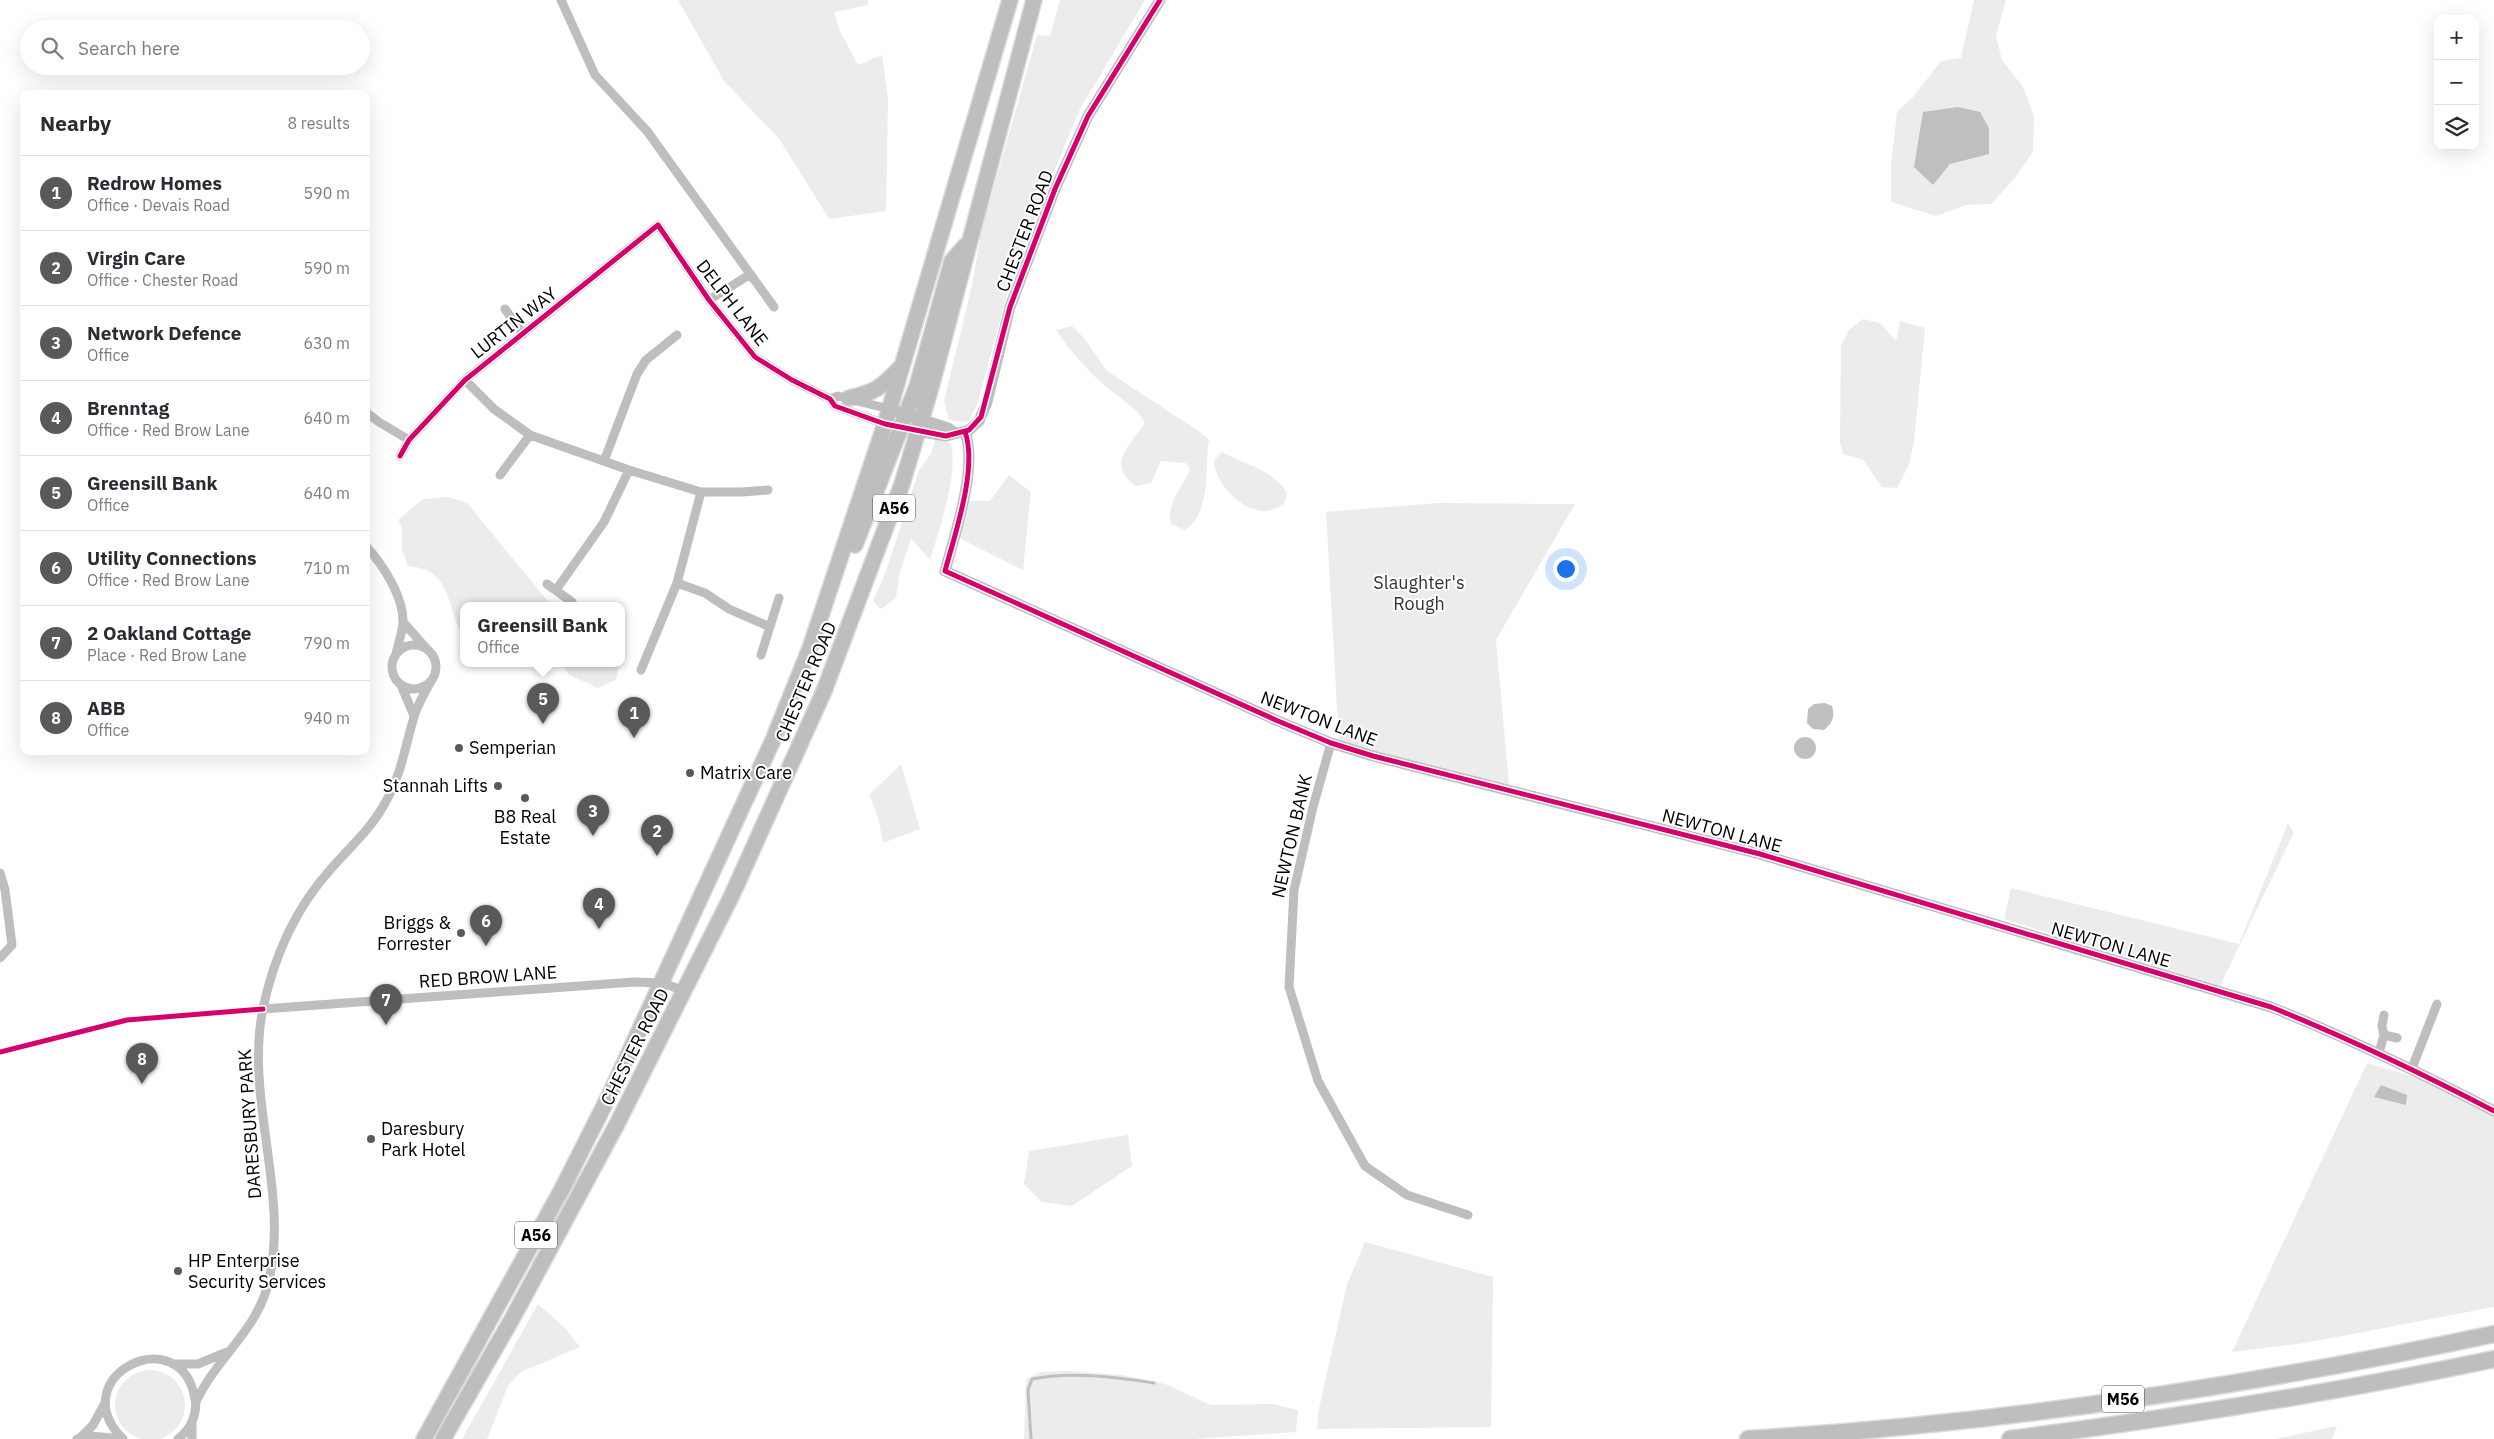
<!DOCTYPE html>
<meta charset="utf-8">
<style>
body{margin:0;font-family:"IBM Plex Sans",sans-serif;background:#f7f7f7;color:#2b2b33}
.controls{position:absolute;right:15px;top:15px;display:grid;overflow:hidden;border-radius:10px;box-shadow:0 5px 20px #0002}
.controls button{width:45px;height:45px;display:grid;place-items:center;padding:0;border:0;border-bottom:1px solid #e1e1e2;background:#fff;color:#2b2b33;font:25px sans-serif}
.you{position:absolute;left:1565px;top:568px;width:18px;height:18px;margin:-12px;border:4px solid #fff;border-radius:50%;background:#1a73e8;box-shadow:0 0 0 8px #1a73e833}
.badge{display:grid;place-items:center;width:32px;height:32px;border-radius:50%;background:#595959;color:#fff;font-size:16px;font-weight:700}
.pin{position:absolute;translate:-50% -41px;filter:drop-shadow(0 1px 2px #0008)}
.pin::after{content:'';position:absolute;top:26px;width:18px;height:15px;background:inherit;clip-path:polygon(0 0,100% 0,50% 100%)}
.popup{position:absolute;left:460px;top:602px;width:165px;height:65px;box-sizing:border-box;display:grid;place-content:center;border-radius:10px;background:#fff;filter:drop-shadow(0 1px 4px #0005);font-size:16px;white-space:nowrap;color:#7c7c81}
.popup b{font-size:19px;color:#2b2b33}
.popup::after{content:'';position:absolute;left:50%;top:100%;margin-left:-10px;border:10px solid transparent;border-top-color:#fff}
.list{margin:0;padding:0;list-style:none}
h2{display:flex;justify-content:space-between;align-items:center;height:65px;margin:0;padding:0 20px;font-size:21px}
h2 small{font-size:16px;font-weight:400;color:#7c7c81}
.list li{display:grid;grid-template-columns:32px 1fr auto;gap:15px;align-items:center;box-sizing:border-box;height:75px;padding:0 20px;border-top:1px solid #e1e1e2}
.list b{display:block;font-size:19px;white-space:nowrap}
.list p{margin:0;font-size:16px;white-space:nowrap;color:#7c7c81}
.list em{font-size:16px;font-style:normal;color:#7c7c81}
.icon{flex:none;width:28px;height:28px;fill:none;stroke:currentColor;stroke-width:2;stroke-linecap:round;stroke-linejoin:round}
.map{position:relative;flex:none;width:2494px;height:1439px;overflow:hidden}
.search{position:absolute;background:#fff;box-shadow:0 5px 20px #0002;left:20px;top:20px;width:350px;height:55px;display:flex;align-items:center;gap:12px;box-sizing:border-box;padding:0 18px;border-radius:28px;color:#7c7c81;font-size:19px}
.panel{position:absolute;background:#fff;box-shadow:0 5px 20px #0002;left:20px;top:90px;width:350px;height:665px;border-radius:10px}
.map>svg:first-child{display:block}
</style>
<div class="map">
<svg width="2494" height="1439" viewBox="0 0 2494 1439">
<rect width="100%" height="100%" fill="#fff"/>
<!-- green -->
<path fill="#ececec" d="M678,0H868V5L834,12L839,29L858,65L882,55L888,97L886,211L829,219L780,140L724,81Z
M1060,0H1145L1080,109L1014,268L978,402L968,422L949,420L944,401L971,290L982,229L1037,35L1050,36Z
M1974,0H2006L1996,36L2002,60L2023,87L2034,116L2033,152L2014,179L1991,204L1966,205L1936,216L1891,202V164L1897,112L1914,96L1941,61L1961,58Z
M1863,319L1880,323L1896,341L1900,321L1925,328L1914,442L1909,465L1897,488L1882,487L1863,460L1843,454L1840,442L1841,346L1849,330Z
M1072,326L1085,339L1107,371L1200,432L1209,440C1204,469 1212,512 1185,530L1171,524C1166,505 1182,487 1190,470L1186,463L1161,461L1151,483L1136,486C1105,465 1130,445 1145,423C1136,406 1119,398 1105,386C1086,369 1069,350 1056,330Z
M935,439L951,443C958,476 940,527 930,560L911,538L900,572L896,598L881,609L873,601L886,571L919,470L932,452Z
M1222,452C1244,464 1275,471 1287,493L1284,504C1279,506 1271,511 1265,511C1241,511 1214,483 1214,460Z
M1009,475L1031,492L1023,570L959,538L969,501H990Z
M448,497L467,503L551,605H464V633L461,632C445,600 451,570 408,566L402,550V527L398,520L423,499Z
M1438,503L1575,504L1496,640L1509,785L1339,743L1326,512Z
M561,663H620L616,680L598,688L569,675Z
M901,764L920,829L883,843L878,817L869,795Z
M2288,823L2294,832L2220,986L2004,919L2011,888L2239,944Z
M2367,1063L2431,1082L2494,1117V1307L2305,1343L2232,1352Z
M1128,1135L1132,1166L1072,1206L1042,1202L1024,1184L1029,1151Z
M1365,1242L1493,1277L1491,1427L1317,1429L1318,1413L1347,1284Z
M538,1304L565,1328L580,1347L521,1372L508,1386L487,1439H462Z
M115 1405a35 35 0 1 1 70 0a35 35 0 1 1-70 0Z
M1067,1371L1122,1375L1165,1384L1211,1405L1272,1404L1298,1410L1296,1432L1193,1439H1024L1026,1379L1041,1372Z
M2337,1426L2332,1439H2275Z"/>
<!-- water -->
<path fill="#bfbfbf" d="M1958,107L1980,112L1989,128V154L1950,164L1933,185L1914,167L1923,112Z
M1825,703L1832,706C1835,716 1833,723 1824,730L1813,729L1807,723L1808,709L1814,704Z
M1794 748a11 11 0 1 1 22 0a11 11 0 1 1-22 0Z
M2381,1085L2407,1095L2406,1105L2374,1097Z"/>
<g fill="none" stroke-linecap="round" stroke-linejoin="round">
<!-- stream -->
<path stroke="#bfbfbf" stroke-width="3" d="M1031,1439L1028,1390L1032,1379C1070,1371 1115,1377 1154,1383"/>
<defs>
<path id="trunk" d="M849,398C874,393 882,387 900,368
M855,545L917,386L952,261L965,246
M424,1439L562,1189L610,1094L773,740L810,648L885,424L1010,0
M443,1439L512,1319L617,1124L732,895L824,691L902,484L930,391L1034,0"/>
<path id="motorway" d="M1748,1439C1998,1424 2249,1386 2494,1334
M2010,1439C2172,1418 2334,1393 2494,1359"/>
</defs>
<!-- trunk casing -->
<use href="#trunk" stroke="#dbdbdb" stroke-width="18"/>
<!-- motorway casing -->
<use href="#motorway" stroke="#dbdbdb" stroke-width="19"/>
<!-- minor -->
<path stroke="#bebebe" stroke-width="9" d="M561,0L595,75L647,131L774,307
M709,300L749,275
M505,309L523,334
M465,380L494,409L530,435L629,470L701,492H742L768,490
M830,399L838,396L889,409
M366,412L379,422L409,440
M400,456L409,440L465,380L658,225L709,300L755,357L792,380L830,399L835,406L885,424
M604,461L637,374L646,360L677,335
M500,475L530,435
M366,546C383,565 404,597 403,623C402,634 398,644 396,654
M677,583L705,593L729,609L770,627
M547,584L572,602
M556,590L604,522L629,470
M403,622L426,648
M392 667a22 22 0 1 1 44 0a22 22 0 1 1-44 0Z
M761,655L779,598
M641,670L677,583L701,492
M401,685L414,716
M1331,743L1313,807L1294,890L1289,987L1318,1081L1365,1166L1407,1195L1468,1215
M0,873L5,890L12,945L0,958
M263,1009L634,982L663,983L684,991
M2384,1035L2397,1038
M2379,1053L2384,1035L2382,1026L2384,1015
M2412,1068L2437,1004
M173,1364H198L227,1352
M196,1402C215,1360 254,1333 267,1288C292,1198 244,1100 263,1008C274,957 295,909 330,870C349,848 371,829 385,803C401,776 405,747 414,717C417,705 425,693 431,681
M192,1424V1439
M81,1437L93,1425L105,1403
M77,1439L90,1436L123,1439
M123,1439C61,1377 181,1317 195,1399C198,1414 190,1430 178,1439"/>
<!-- tertiary -->
<path stroke="#bebebe" stroke-width="11" d="M889,409L948,428L955,433
M912,430L946,436L969,430L979,421L987,402L1010,307L1055,189L1088,116L1160,0
M965,432C978,467 955,534 945,571L1278,721L1331,743L1373,756L1760,854L2271,1007C2348,1038 2421,1073 2494,1111"/>
<!-- trunk -->
<use href="#trunk" stroke="#bebebe" stroke-width="15"/>
<!-- motorway -->
<use href="#motorway" stroke="#bebebe" stroke-width="16"/>
<defs>
<path id="cycleway" d="M965,432C978,467 955,534 945,571L1278,721L1331,743L1373,756L1760,854L2271,1007C2348,1038 2421,1073 2494,1111
M400,456L409,440L465,380L658,225L709,300L755,357L792,380L830,399L835,406L885,424L946,436L969,430L981,417L1010,307L1055,189L1088,116L1160,0
M0,1052L127,1020L263,1009"/>
</defs>
<!-- cycleway casing -->
<use href="#cycleway" stroke="#fff" stroke-width="8"/>
<!-- cycleway -->
<use href="#cycleway" stroke="#d6006c" stroke-width="5"/>
</g>
<!-- markers -->
<g fill="#595959" stroke="#fff" stroke-width="2">
<circle cx="459" cy="748" r="5"/>
<circle cx="690" cy="773" r="5"/>
<circle cx="498" cy="786" r="5"/>
<circle cx="525" cy="798" r="5"/>
<circle cx="461" cy="933" r="5"/>
<circle cx="371" cy="1139" r="5"/>
<circle cx="178" cy="1271" r="5"/>
</g>
<g text-anchor="middle" stroke-width="4" stroke-linejoin="round" paint-order="stroke">
<!-- shield labels -->
<g fill="#fff" stroke="#4c4c4c" stroke-width="1">
<rect x="873" y="494.5" width="42" height="27" rx="4"/>
<rect x="515" y="1221.5" width="42" height="27" rx="4"/>
<rect x="2102" y="1385.5" width="42" height="27" rx="4"/>
</g>
<g font-size="16" font-weight="bold" fill="#000">
<text x="894" y="514">A56</text>
<text x="536" y="1241">A56</text>
<text x="2123" y="1405">M56</text>
</g>
<!-- street labels -->
<g font-size="18" fill="#000" stroke="#fff">
<text transform="translate(1025 231) rotate(-69)" y="6">CHESTER ROAD</text>
<text transform="translate(732 303) rotate(52)" y="6">DELPH LANE</text>
<text transform="translate(514 323) rotate(-38)" y="6">LURTIN WAY</text>
<text transform="translate(806 682) rotate(-67)" y="6">CHESTER ROAD</text>
<text transform="translate(1319 719) rotate(21)" y="6">NEWTON LANE</text>
<text transform="translate(1722 831) rotate(15)" y="6">NEWTON LANE</text>
<text transform="translate(1292 836) rotate(-77)" y="6">NEWTON BANK</text>
<text transform="translate(2111 945) rotate(16)" y="6">NEWTON LANE</text>
<text transform="translate(488 977) rotate(-4)" y="6">RED BROW LANE</text>
<text transform="translate(635 1047) rotate(-63)" y="6">CHESTER ROAD</text>
<text transform="translate(250 1124) rotate(-94)" y="6">DARESBURY PARK</text>
</g>
<!-- park labels -->
<g font-size="18" fill="#333" stroke="#fff">
<text x="1419" y="589">Slaughter's<tspan x="1419" dy="21">Rough</tspan></text>
</g>
<!-- poi labels -->
<g font-size="18" fill="#000" stroke="#fff" text-anchor="start">
<text x="469" y="754">Semperian</text>
<text x="700" y="779">Matrix Care</text>
<text x="488" y="792" text-anchor="end">Stannah Lifts</text>
<text x="525" y="823" text-anchor="middle">B8 Real<tspan x="525" dy="21">Estate</tspan></text>
<text x="451" y="929" text-anchor="end">Briggs &amp;<tspan x="451" dy="21">Forrester</tspan></text>
<text x="381" y="1135">Daresbury<tspan x="381" dy="21">Park Hotel</tspan></text>
<text x="188" y="1267">HP Enterprise<tspan x="188" dy="21">Security Services</tspan></text>
</g>
</g>
</svg>
<div class="controls">
<button>+</button>
<button>−</button>
<button><svg class="icon" aria-label="layers" viewBox="0 0 24 24"><path d="M12 4l9 5-9 5-9-5zM3 14l9 5 9-5"/></svg></button>
</div>
<div class="you"></div>
<div class="pin badge" style="left:634px;top:738px">1</div>
<div class="pin badge" style="left:657px;top:856px">2</div>
<div class="pin badge" style="left:593px;top:836px">3</div>
<div class="pin badge" style="left:599px;top:929px">4</div>
<div class="pin badge" style="left:543px;top:724px">5</div>
<div class="popup"><b>Greensill Bank</b>Office</div>
<div class="pin badge" style="left:486px;top:946px">6</div>
<div class="pin badge" style="left:386px;top:1025px">7</div>
<div class="pin badge" style="left:142px;top:1084px">8</div>
<div class="search"><svg class="icon" aria-label="search" viewBox="0 0 24 24"><circle cx="10" cy="10" r="6"/><path d="M15 15l6 6"/></svg>Search here</div>
<section class="panel">
<h2>Nearby<small>8 results</small></h2>
<ul class="list">
<li><span class="badge">1</span><div><b>Redrow Homes</b><p>Office · Devais Road</p></div><em>590 m</em></li>
<li><span class="badge">2</span><div><b>Virgin Care</b><p>Office · Chester Road</p></div><em>590 m</em></li>
<li><span class="badge">3</span><div><b>Network Defence</b><p>Office</p></div><em>630 m</em></li>
<li><span class="badge">4</span><div><b>Brenntag</b><p>Office · Red Brow Lane</p></div><em>640 m</em></li>
<li><span class="badge">5</span><div><b>Greensill Bank</b><p>Office</p></div><em>640 m</em></li>
<li><span class="badge">6</span><div><b>Utility Connections</b><p>Office · Red Brow Lane</p></div><em>710 m</em></li>
<li><span class="badge">7</span><div><b>2 Oakland Cottage</b><p>Place · Red Brow Lane</p></div><em>790 m</em></li>
<li><span class="badge">8</span><div><b>ABB</b><p>Office</p></div><em>940 m</em></li>
</ul>
</section>
</div>
